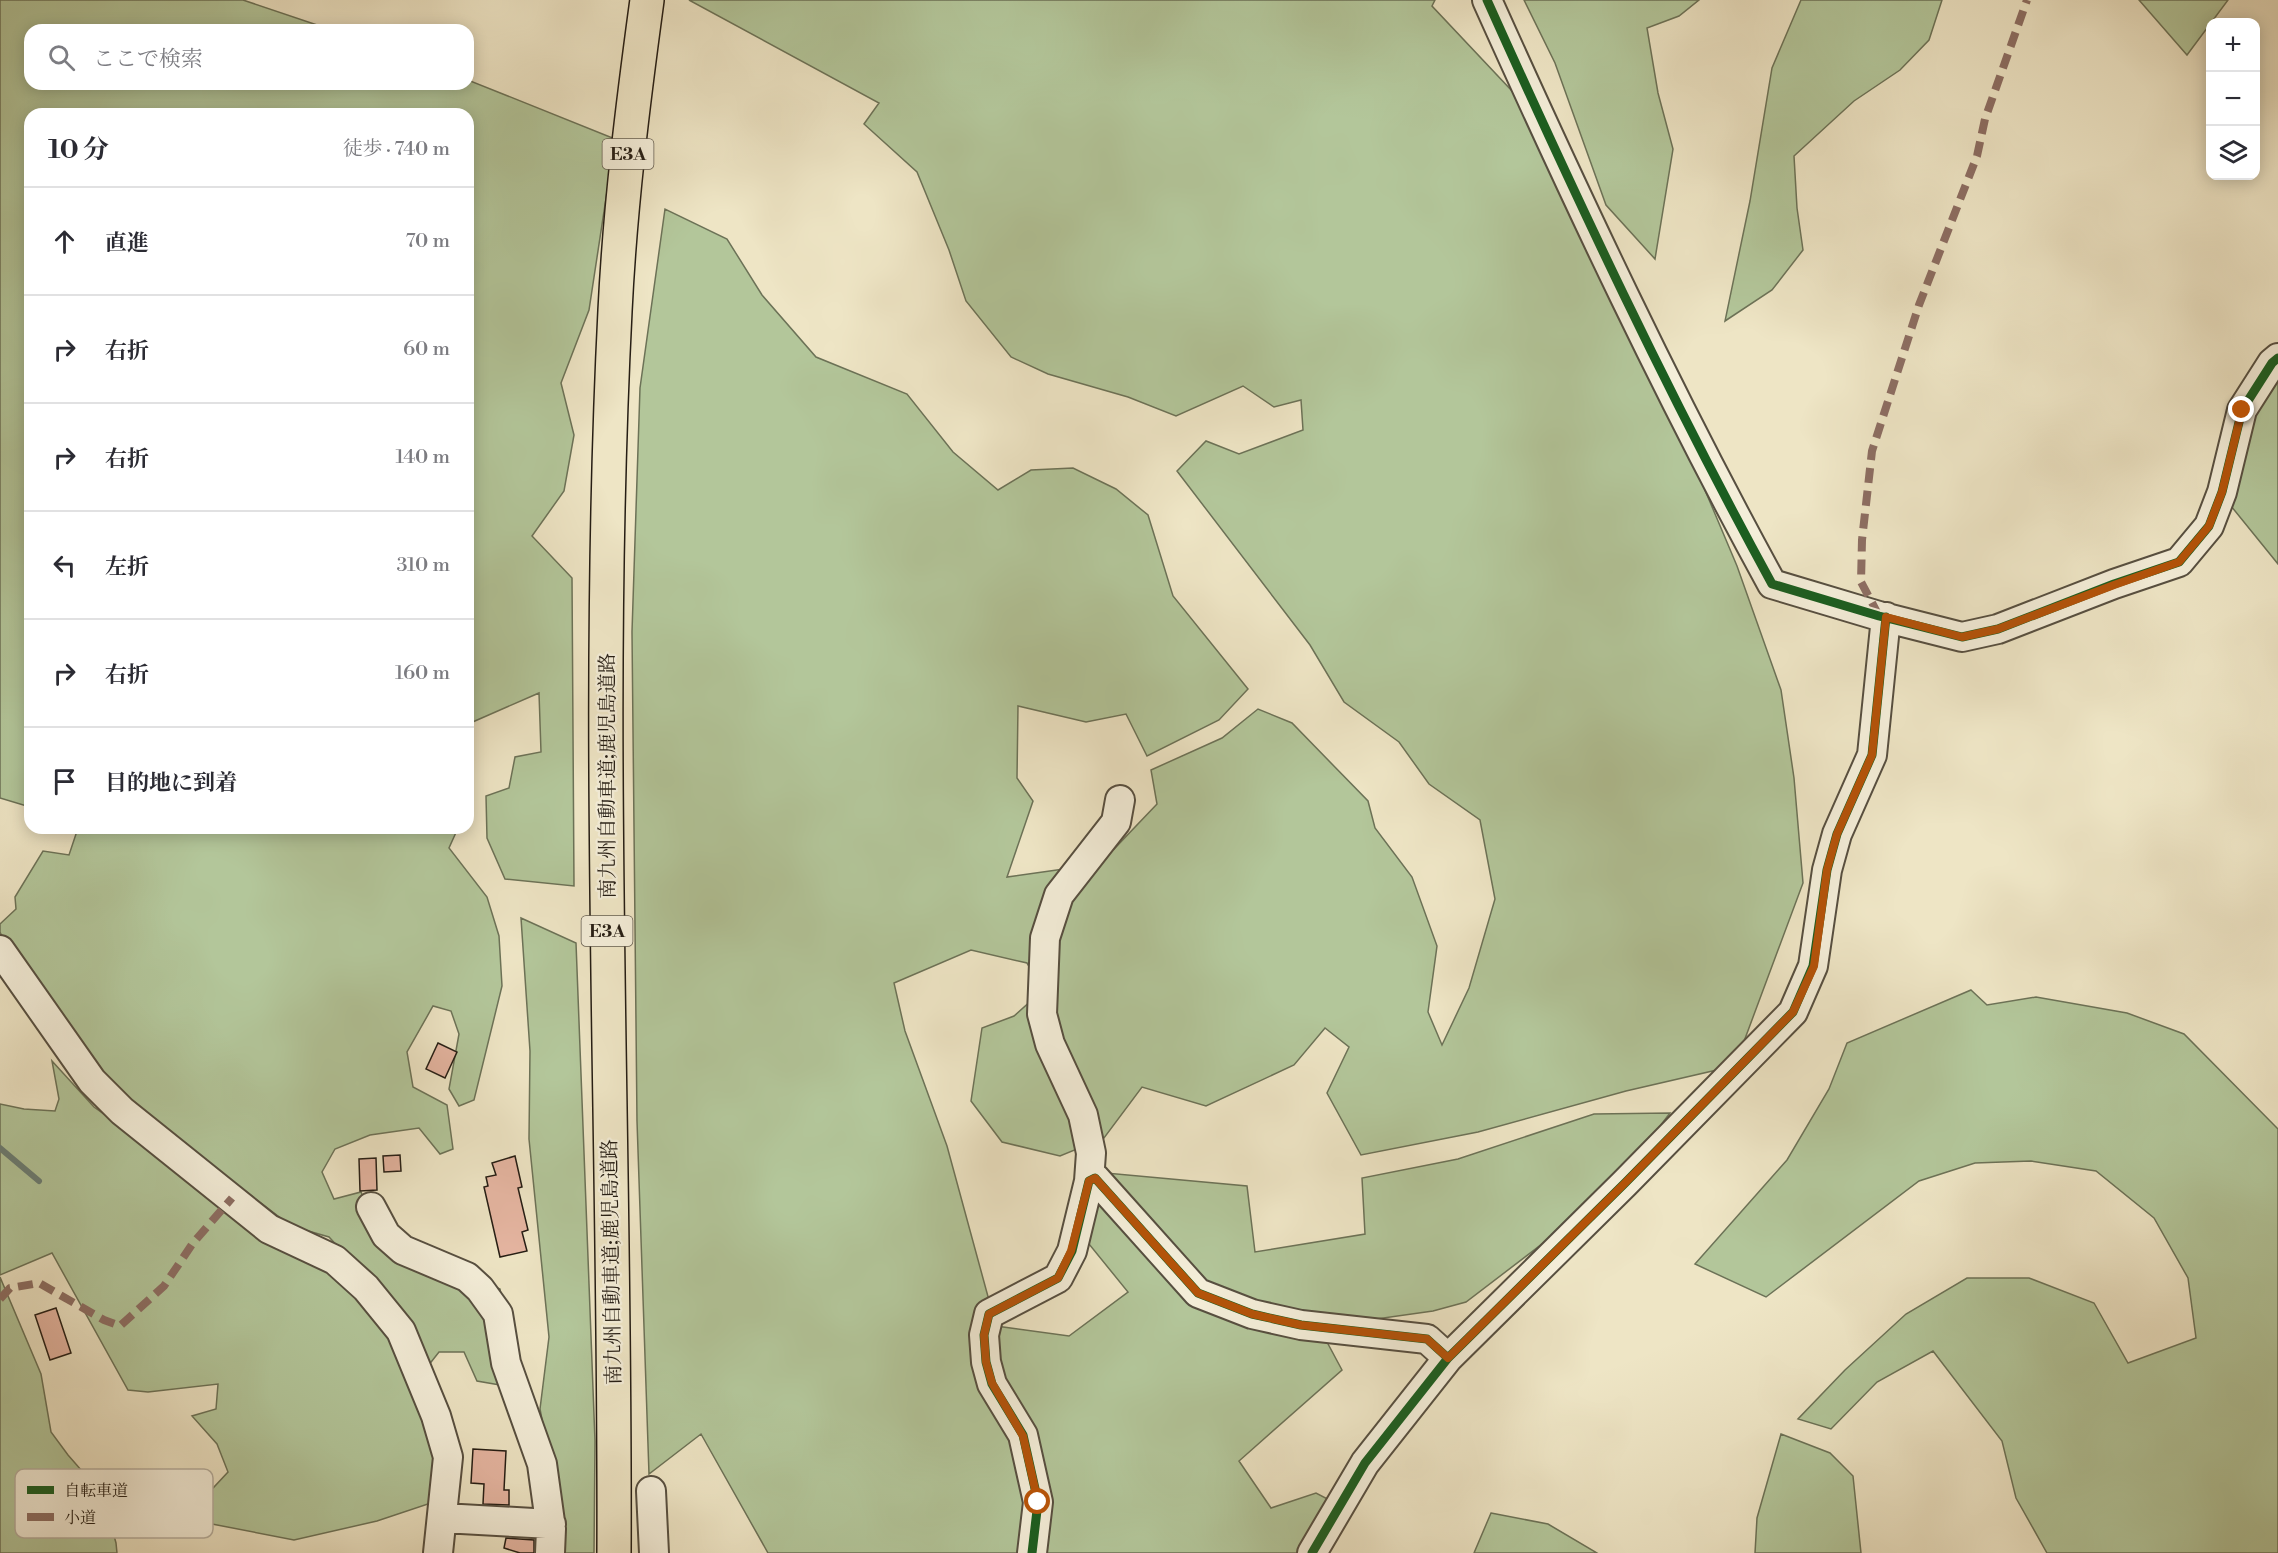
<!DOCTYPE html>
<html lang="ja">
<meta charset="utf-8">
<style>
body{margin:0;font-family:"Libre Bodoni","Noto Serif JP",serif;background:#f7f7f7;color:#2b2b33}
.controls{position:absolute;right:18px;top:18px;display:grid;overflow:hidden;border-radius:12px;box-shadow:0 3px 15px #0003}
.controls button{width:54px;height:54px;display:grid;place-items:center;padding:0;border:0;border-bottom:2px solid #e1e1e2;background:#fff;color:#2b2b33;font:30px sans-serif}
.stop{position:absolute;width:18px;height:18px;margin:-14px;border:4px solid #b45309;border-radius:50%;background:#fff}
.stop.end{background:#b45309;border-color:#fff;box-shadow:0 2px 6px #0008}
.list{margin:0;padding:0;list-style:none}
h2{display:flex;justify-content:space-between;align-items:center;height:78px;margin:0;padding:0 24px;font-size:26px}
h2 small{font-size:20px;font-weight:400;color:#7c7c81}
.list li{display:grid;grid-template-columns:39px 1fr auto;gap:18px;align-items:center;box-sizing:border-box;height:108px;padding:0 24px;border-top:2px solid #e1e1e2}
.list b{display:block;font-size:22px;white-space:nowrap}
.list em{font-size:20px;font-style:normal;color:#7c7c81}
.icon{flex:none;width:33px;height:33px;fill:none;stroke:currentColor;stroke-width:2;stroke-linecap:round;stroke-linejoin:round}
.map{position:relative;flex:none;width:2278px;height:1553px;overflow:hidden}
.search{position:absolute;background:#fff;box-shadow:0 3px 15px #0003;left:24px;top:24px;width:450px;height:66px;display:flex;align-items:center;gap:15px;box-sizing:border-box;padding:0 21px;border-radius:18px;color:#7c7c81;font-size:22px}
.panel{position:absolute;background:#fff;box-shadow:0 3px 15px #0003;left:24px;top:108px;width:450px;height:726px;border-radius:18px}
.map>svg:first-child{display:block}
</style>
<div class="map">
<svg width="2278" height="1553" viewBox="0 0 2278 1553">
<rect width="100%" height="100%" fill="#eee5c5"/>
<filter id="stains"><feTurbulence type="fractalNoise" baseFrequency=".00333" numOctaves="4"/><feColorMatrix values="0 0 0 0 .2 0 0 0 0 .09 0 0 0 0 .02 0 0 0 .5 -.17"/></filter>
<radialGradient id="worn" r=".72"><stop offset=".6" stop-color="#630" stop-opacity="0"/><stop offset="1" stop-color="#630" stop-opacity=".3"/></radialGradient>
<!-- green -->
<path fill="#b3c69a" stroke="#6c7257" stroke-width="1.5" d="M0,0H243L332,30H30V84H468V80L615,139L589,310L561,383L574,435L564,491L532,536L572,578L574,886L505,879L487,838L486,796L509,788L515,757L541,752L539,693L468,724V114H30V807L0,798Z
M689,0H1435L1432,6L1512,91L1613,272L1737,566L1781,690L1794,778L1803,883L1743,1044L1721,1069L1626,1091L1478,1132L1361,1155L1327,1093L1349,1047L1325,1028L1294,1065L1206,1106L1142,1087L1104,1138L1060,1156L1002,1142L971,1101L982,1028L1014,1016L1043,990L1027,963L971,950L894,983L905,1031L947,1146L996,1326L1069,1336L1128,1292L1076,1228L1106,1173L1247,1186L1255,1252L1365,1234L1362,1178L1458,1159L1594,1114L1670,1113L1645,1146L1592,1206L1466,1302L1433,1311L1319,1327L1342,1370L1239,1461L1271,1508L1316,1493L1345,1508L1308,1553H768L701,1434L649,1474L637,1121L632,632L640,388L665,209L727,239L762,295L816,357L907,394L953,452L998,490L1031,470L1073,468L1116,489L1148,515L1173,596L1248,689L1219,720L1147,756L1126,714L1086,722L1018,706L1017,778L1033,801L1007,877L1071,868L1114,849L1157,804L1151,770L1222,738L1258,709L1292,723L1368,801L1375,828L1412,877L1437,946L1428,1012L1442,1045L1469,988L1495,899L1480,820L1429,784L1399,742L1344,702L1310,645L1177,471L1206,441L1239,454L1303,430L1301,400L1274,407L1243,386L1176,416L1128,397L1048,374L1011,357L966,301L949,250L917,172L864,124L879,103Z
M1524,0H1699L1679,16L1647,28L1658,93L1673,149L1655,259L1606,205L1555,63Z
M1801,0H1942L1929,40L1900,70L1854,101L1794,156L1797,208L1803,250L1772,290L1725,321L1750,201L1772,68Z
M2139,0H2228L2187,55Z
M2278,380V564L2231,506L2241,445L2261,400Z
M78,828H458L449,848L487,897L499,936L502,986L474,1100L459,1106L449,1089L459,1034L451,1011L433,1006L407,1052L413,1087L447,1105L453,1149L440,1154L419,1128L370,1135L335,1149L322,1172L334,1199L361,1192L379,1236L500,1289L517,1388L477,1381L464,1352H439L428,1366L374,1286L329,1237L291,1226L149,1117L101,1069L53,1041L0,932V924L16,909L15,897L43,851L69,855Z
M521,918L576,943L595,1441L594,1553H562L552,1472L540,1409L549,1337L529,1139L530,1051Z
M1971,990L1987,1005L2036,997L2127,1013L2184,1034L2278,1129V1553H2047L2016,1498L2002,1441L1933,1351L1877,1382L1831,1429L1798,1419L1845,1370L1906,1314L1967,1278H2029L2094,1303L2128,1363L2196,1338L2188,1278L2154,1218L2096,1171L2031,1161L1975,1163L1919,1181L1766,1297L1695,1264L1787,1160L1829,1089L1847,1043Z
M52,1061L94,1107L233,1206L300,1242L383,1315L431,1403L433,1459L431,1503L377,1521L294,1540L212,1524L187,1516L228,1472L217,1444L192,1416L216,1409L218,1384L148,1392L128,1390L52,1253L0,1275V1104L24,1109L55,1111L59,1099Z
M0,1277L41,1374L51,1432L68,1455L103,1495L116,1543L117,1553H0Z
M1781,1434L1830,1453L1853,1476L1861,1553H1755L1757,1518Z
M1491,1513L1548,1524L1597,1553H1474Z"/>
<g fill="none" stroke-linecap="round" stroke-linejoin="round">
<!-- stream -->
<path stroke="#6b7e75" stroke-width="6" d="M0,1148L39,1181"/>
</g>
<!-- building -->
<path fill="#e5b5a1" stroke="#251d14" stroke-width="1.5" d="M438,1043L457,1052L445,1078L426,1069Z
M400,1155L401,1171L384,1172L383,1156Z
M515,1156L522,1187L518,1188L528,1230L522,1232L527,1251L500,1257L484,1187L488,1186L486,1177L496,1175L492,1163Z
M376,1158L377,1190L360,1191L359,1159Z
M56,1308L71,1353L50,1360L35,1315Z
M473,1449L506,1451L504,1490H509V1505L483,1504L484,1484L471,1483Z
M506,1538L534,1540V1553H520L504,1548Z"/>
<g fill="none" stroke-linecap="round" stroke-linejoin="round">
<defs>
<path id="minor" d="M1487,0C1576,198 1668,394 1772,584L1879,616L1962,637L1998,629L2114,584L2179,562L2209,526L2222,492L2242,410L2272,363L2278,358
M0,950L92,1081L122,1111L269,1229L335,1260L366,1288L401,1331L436,1416L448,1457L438,1553
M1089,1181L1091,1153L1083,1115L1050,1044L1042,1014L1045,938L1059,895L1116,822L1120,800
M371,1207L386,1235L403,1250L467,1277L480,1289L498,1314L506,1363L542,1464L551,1529L550,1553
M651,1491L654,1553
M443,1518L551,1524
M1032,1553L1038,1502L1023,1435L992,1384L986,1362L984,1335L989,1314L1058,1278L1072,1251L1089,1181L1095,1178L1198,1293L1252,1314L1301,1325L1427,1339L1448,1358
M1312,1553L1365,1463L1448,1358L1625,1183L1793,1012L1813,966L1827,870L1837,834L1872,755L1886,617"/>
<path id="highway" d="M614,1553C616,1139 594,725 615,311C620,207 633,103 647,0"/>
</defs>
<!-- minor casing -->
<use href="#minor" stroke="#574f40" stroke-width="32"/>
<!-- highway casing -->
<use href="#highway" stroke="#251d14" stroke-width="36"/>
<!-- minor -->
<use href="#minor" stroke="#f4eed9" stroke-width="28"/>
<!-- highway -->
<use href="#highway" stroke="#eee5c5" stroke-width="33"/>
<!-- quiet -->
<path stroke="#8d6e63" stroke-width="8" stroke-dasharray="15 8" stroke-linecap="butt" d="M1879,616L1861,582L1862,540L1872,451L1919,305L1977,156L1985,119L2027,0
M0,1299L10,1288L39,1283L104,1320L120,1326L164,1286L193,1243L232,1198"/>
<defs>
<path id="cycleway" d="M1487,0C1576,198 1668,394 1772,584L1879,616L1962,637L1998,629L2114,584L2179,562L2209,526L2222,492L2242,410L2272,363L2278,358
M1032,1553L1038,1502L1023,1435L992,1384L986,1362L984,1335L989,1314L1058,1278L1072,1251L1089,1181L1095,1178L1198,1293L1252,1314L1301,1325L1427,1339L1448,1358
M1312,1553L1365,1463L1448,1358L1625,1183L1793,1012L1813,966L1827,870L1837,834L1872,755L1886,617"/>
</defs>
<!-- cycleway casing -->
<use href="#cycleway" stroke="#f4eed9" stroke-width="13"/>
<!-- cycleway -->
<use href="#cycleway" stroke="#1b5e20" stroke-width="9"/>
</g>
<g fill="none" stroke-linecap="round" stroke-linejoin="round">
<!-- route -->
<path stroke="#b45309" stroke-width="8" d="M1038,1502L1023,1436L992,1383L986,1362L984,1335L989,1314L1058,1278L1071,1251L1089,1181L1095,1178L1198,1293L1252,1314L1301,1325L1427,1339L1448,1358L1625,1183L1793,1012L1814,966L1827,870L1837,834L1872,755L1886,617L1962,637L1998,629L2114,585L2179,562L2209,526L2222,492L2242,410"/>
</g>
<g text-anchor="middle" stroke-width="4.5" stroke-linejoin="round" paint-order="stroke">
<!-- shield labels -->
<g fill="#f4eed9" stroke="#635c4f" stroke-width="1.5">
<rect x="602.5" y="139" width="51" height="30" rx="4.5"/>
<rect x="581.5" y="916" width="51" height="30" rx="4.5"/>
</g>
<g font-size="18" font-weight="bold" fill="#251d14">
<text x="628" y="160">E3A</text>
<text x="607" y="937">E3A</text>
</g>
<!-- street labels -->
<g font-size="20" fill="#251d14" stroke="#f4eed9">
<text transform="translate(607 776) rotate(-90)" y="7">南九州自動車道;鹿児島道路</text>
<text transform="translate(611 1262) rotate(-91)" y="7">南九州自動車道;鹿児島道路</text>
</g>
</g>
<!-- legend -->
<rect x="15" y="1469" width="198" height="69" rx="9" fill="#f4eed9" stroke="#b6af9e" stroke-width="1.5"/>
<rect x="27" y="1486" width="27" height="8" fill="#1b5e20"/>
<rect x="27" y="1513" width="27" height="8" fill="#8d6e63"/>
<g font-size="16" fill="#251d14">
<text x="64" y="1496">自転車道</text>
<text x="64" y="1523">小道</text>
</g>
<rect width="100%" height="100%" filter="url(#stains)"/>
<rect width="100%" height="100%" fill="url(#worn)"/>
</svg>
<div class="controls">
<button>+</button>
<button>−</button>
<button><svg class="icon" aria-label="layers" viewBox="0 0 24 24"><path d="M12 4l9 5-9 5-9-5zM3 14l9 5 9-5"/></svg></button>
</div>
<div class="stop" style="left:1038px;top:1502px"></div>
<div class="stop end" style="left:2242px;top:410px"></div>
<div class="search"><svg class="icon" aria-label="search" viewBox="0 0 24 24"><circle cx="10" cy="10" r="6"/><path d="M15 15l6 6"/></svg>ここで検索</div>
<section class="panel">
<h2>10 分<small>徒歩 · 740 m</small></h2>
<ul class="list">
<li><svg class="icon" aria-label="ahead" viewBox="0 0 24 24"><path d="M12 20V5M6 11l6-6 6 6"/></svg><div><b>直進</b></div><em>70 m</em></li>
<li><svg class="icon" aria-label="right" viewBox="0 0 24 24"><path d="M7 20v-9h11M14 6l5 5-5 5"/></svg><div><b>右折</b></div><em>60 m</em></li>
<li><svg class="icon" aria-label="right" viewBox="0 0 24 24"><path d="M7 20v-9h11M14 6l5 5-5 5"/></svg><div><b>右折</b></div><em>140 m</em></li>
<li><svg class="icon" aria-label="left" viewBox="0 0 24 24"><path d="M17 20v-9H6M10 6l-5 5 5 5"/></svg><div><b>左折</b></div><em>310 m</em></li>
<li><svg class="icon" aria-label="right" viewBox="0 0 24 24"><path d="M7 20v-9h11M14 6l5 5-5 5"/></svg><div><b>右折</b></div><em>160 m</em></li>
<li><svg class="icon" aria-label="arrive" viewBox="0 0 24 24"><path d="M6 21V4h12l-3 4 3 4H6"/></svg><div><b>目的地に到着</b></div></li>
</ul>
</section>
</div>
